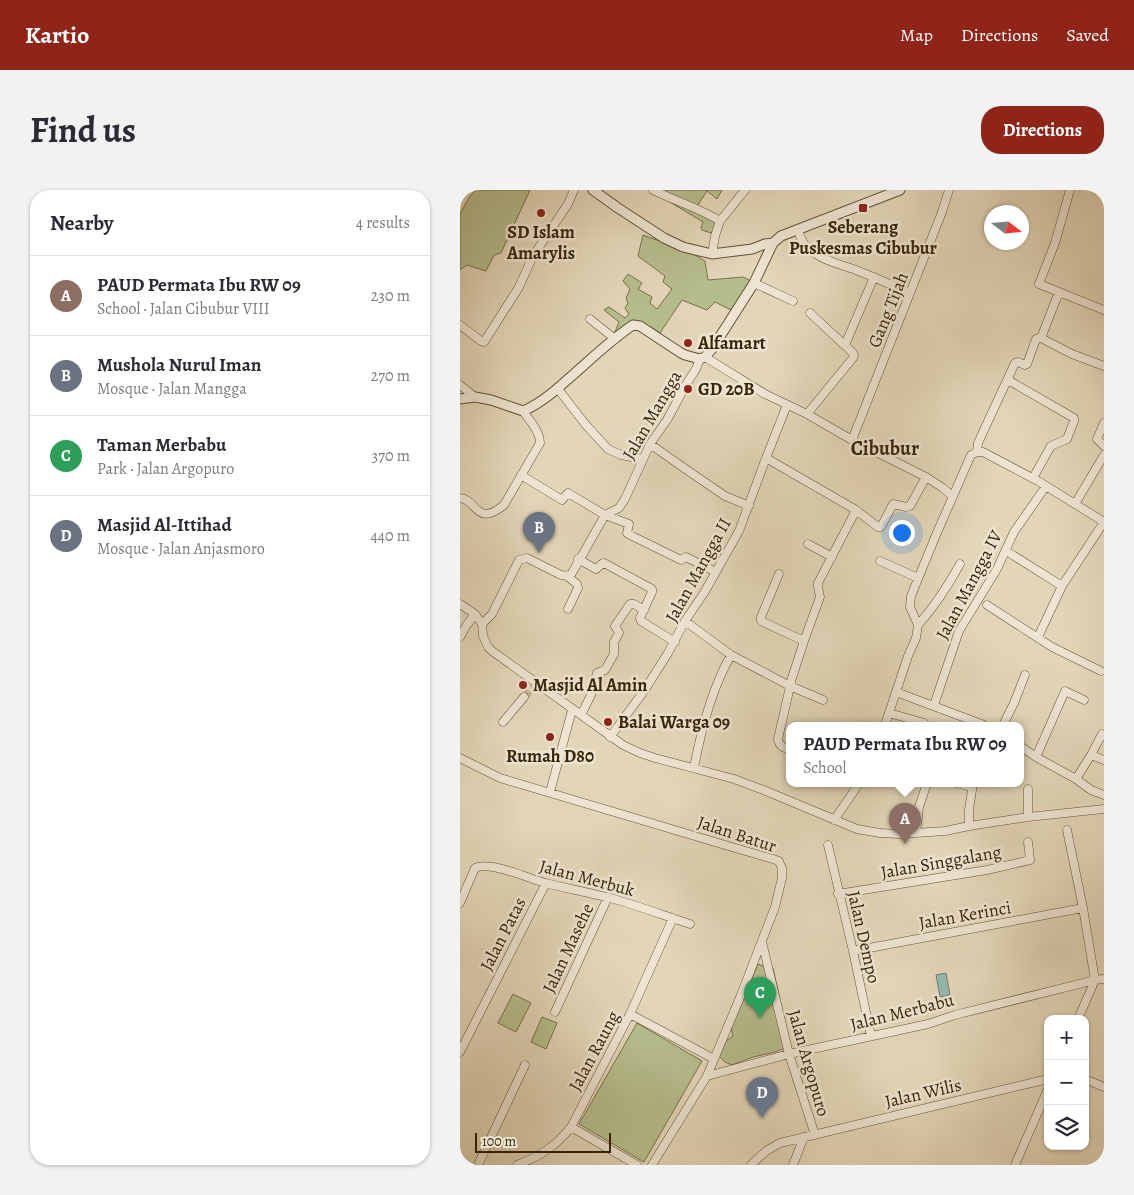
<!DOCTYPE html>
<meta charset="utf-8">
<style>
body{margin:0;font-family:Alegreya,serif;background:#f2f2f3;color:#2b2b33}
.controls{position:absolute;right:15px;bottom:15px;display:grid;overflow:hidden;border-radius:10px;box-shadow:0 1px 4px #0004}
.controls button{width:45px;height:45px;display:grid;place-items:center;padding:0;border:0;border-bottom:1px solid #e1e1e2;background:#fff;color:#2b2b33;font:25px sans-serif}
.compass{position:absolute;left:524px;top:15px;width:45px;height:45px;border-radius:50%;background:#fff;box-shadow:0 1px 4px #0004;rotate:106deg}
.scale{position:absolute;left:15px;bottom:12px;width:136px;box-sizing:border-box;padding-left:5px;border:2px solid #382508;border-top:0;font-size:14px;line-height:18px;white-space:nowrap;color:#382508;-webkit-text-stroke:4px #ede4d1;paint-order:stroke}
.you{position:absolute;left:441px;top:342px;width:18px;height:18px;margin:-12px;border:4px solid #fff;border-radius:50%;background:#1a73e8;box-shadow:0 0 0 8px #1a73e833}
.badge{display:grid;place-items:center;width:32px;height:32px;border-radius:50%;background:#8f2418;color:#fff;font-size:16px;font-weight:700}
.pin{position:absolute;translate:-50% -41px;filter:drop-shadow(0 1px 2px #0008)}
.pin::after{content:'';position:absolute;top:26px;width:18px;height:15px;background:inherit;clip-path:polygon(0 0,100% 0,50% 100%)}
.popup{position:absolute;left:326px;top:532px;width:238px;height:65px;box-sizing:border-box;display:grid;place-content:center;border-radius:10px;background:#fff;filter:drop-shadow(0 1px 4px #0005);font-size:16px;white-space:nowrap;color:#7c7c81}
.popup b{font-size:19px;color:#2b2b33}
.popup::after{content:'';position:absolute;left:50%;top:100%;margin-left:-10px;border:10px solid transparent;border-top-color:#fff}
.list{margin:0;padding:0;list-style:none}
h2{display:flex;justify-content:space-between;align-items:center;height:65px;margin:0;padding:0 20px;font-size:21px}
h2 small{font-size:16px;font-weight:400;color:#7c7c81}
.list li{display:grid;grid-template-columns:32px 1fr auto;gap:15px;align-items:center;box-sizing:border-box;height:80px;padding:0 20px;border-top:1px solid #e1e1e2}
.list b{display:block;font-size:19px;white-space:nowrap}
.list p{margin:0;font-size:16px;white-space:nowrap;color:#7c7c81}
.list em{font-size:16px;font-style:normal;color:#7c7c81}
.icon{flex:none;width:28px;height:28px;fill:none;stroke:currentColor;stroke-width:2;stroke-linecap:round;stroke-linejoin:round}
.map{position:relative;flex:none;width:644px;height:975px;overflow:hidden;border-radius:20px}
header{display:flex;align-items:center;gap:30px;box-sizing:border-box;height:70px;padding:0 25px;background:#8f2418;color:#fff}
header strong{font-size:24px}
nav{display:flex;gap:28px;margin-inline-start:auto;font-size:18px}
.intro{display:flex;align-items:center;justify-content:space-between;box-sizing:border-box;height:120px;padding:0 30px}
h1{margin:0;font-size:35px}
.button{padding:12px 22px;border-radius:20px;background:#8f2418;color:#fff;font-size:18px;font-weight:700}
main{display:flex;gap:30px;padding:0 30px}
aside{flex:1;background:#fff;border-radius:20px;box-shadow:0 1px 4px #0004}
.map>svg:first-child{display:block}
</style>
<header>
<strong>Kartio</strong>
<nav><a>Map</a><a>Directions</a><a>Saved</a></nav>
</header>
<div class="intro"><h1>Find us</h1><a class="button">Directions</a></div>
<main>
<aside>
<h2>Nearby<small>4 results</small></h2>
<ul class="list">
<li><span class="badge" style="background:#8d6e63">A</span><div><b>PAUD Permata Ibu RW 09</b><p>School · Jalan Cibubur VIII</p></div><em>230 m</em></li>
<li><span class="badge" style="background:#6b7280">B</span><div><b>Mushola Nurul Iman</b><p>Mosque · Jalan Mangga</p></div><em>270 m</em></li>
<li><span class="badge" style="background:#2e9e5b">C</span><div><b>Taman Merbabu</b><p>Park · Jalan Argopuro</p></div><em>370 m</em></li>
<li><span class="badge" style="background:#6b7280">D</span><div><b>Masjid Al-Ittihad</b><p>Mosque · Jalan Anjasmoro</p></div><em>440 m</em></li>
</ul>
</aside>
<div class="map">
<svg width="644" height="975" viewBox="0 0 644 975">
<rect width="100%" height="100%" fill="#e3d6b8"/>
<filter id="stains"><feTurbulence type="fractalNoise" baseFrequency=".004" numOctaves="4"/><feColorMatrix values="0 0 0 0 .2 0 0 0 0 .09 0 0 0 0 .02 0 0 0 .5 -.17"/></filter>
<radialGradient id="worn" r=".72"><stop offset=".6" stop-color="#630" stop-opacity="0"/><stop offset="1" stop-color="#630" stop-opacity=".3"/></radialGradient>
<!-- green -->
<path fill="#b6bd8d" stroke="#77714a" d="M16,0H70L41,63L34,65L26,81L7,75L0,80V24L10,6Z
M204,0H262L257,9L247,1L238,15L257,32L254,44L242,40L241,38L243,32L200,6Z
M183,45L230,62L245,71L248,90L283,87L293,92L275,122L255,112L247,120L222,110L200,143L191,137L181,134L158,146L155,142L159,132L144,120L149,117L165,128L169,124L165,118L168,113L166,108L170,99L163,91L168,84L182,93L178,99L192,107L190,113L197,119L212,99L203,92L205,86L178,66Z
M298,774L310,779L313,778L330,856L315,862L293,867L272,875L265,872L259,866L266,851L273,846L271,838Z
M53,804L71,813L56,842L38,833Z
M82,827L97,833L86,859L71,852Z
M177,833L242,871L184,972L119,934Z"/>
<!-- water -->
<path fill="#95b9b2" stroke="#707e6e" d="M486,783L490,805L480,807L476,785Z"/>
<g fill="none" stroke-linecap="round" stroke-linejoin="round">
<!-- minor-tunnel -->
<path stroke="#c1b395" stroke-width="8" stroke-dasharray="8 4" stroke-linecap="butt" d="M64,507L73,497"/>
<defs>
<path id="minor" d="M193,0C215,11 239,18 260,31
M610,0L595,53L579,94L644,120
M338,39C340,50 346,58 356,64C367,72 383,75 396,80C414,87 432,95 450,103
M252,64L255,46L260,31L285,0
M294,93L333,111
M130,129L155,149
M0,135L21,151L24,152L59,97L73,66L108,14L114,0
M581,148L612,164L644,176
M581,148L599,102
M385,155L414,87
M245,167L305,204L347,224L392,250L466,287L483,298L492,306
M548,190L614,228V231L607,249L591,256L573,288
M0,195L15,207
M98,199L126,235L148,259L161,265L182,269
M347,224L393,168L394,165L393,163L350,123
M644,233L637,249L644,256
M392,250L482,22L489,0
M190,254L224,278L265,306L289,316
M517,262L518,253L555,173L558,172L565,175L567,174L576,149L578,148H581
M306,268L396,320L418,337H421L433,314L446,317L450,316L466,287
M61,285L102,310L108,303L145,325L169,334L167,343L168,344L221,370L226,367L256,382
M0,308C17,309 16,338 44,315L80,253C80,241 69,230 63,221
M615,314L644,265
M348,354L372,367
M551,364L602,396
M118,369L136,379L143,373H144L192,399V402L180,428L181,431L215,452
M420,371L458,388
M319,384L301,427V431L344,451
M107,386L117,394L118,398L108,419
M0,414L15,424L22,434L23,446L28,457L32,461L163,555L180,563L195,568L274,589L306,601L397,639L420,643L440,644L485,641L509,636L568,627L644,619
M527,415L592,457L641,481
M225,431L271,465L330,496L363,510
M22,434L32,424L59,370L67,368L101,385L107,386L112,383L145,325L159,318L165,309L190,254L207,230L227,193L236,179L240,169
M458,435C475,416 488,396 500,374
M0,447L6,436L15,424
M578,447L602,396L644,332
M436,502L524,535
M474,515L499,441L537,379L554,342L586,296
M429,523L464,533
M121,525L131,505L137,483L145,480L154,464V452L159,443L155,436L170,414H174L184,420
M43,532L64,507
M425,535L448,466L456,448L458,435L450,417L451,406L476,345L511,265L517,262H523L578,291L644,332
M543,535L554,513L565,485
M150,547L184,501L208,463L225,431L244,403L279,341L306,268L327,215
M560,556L576,567L616,589L631,600L644,605
M330,560C324,558 319,556 318,549L332,488L344,451L360,407L358,397V393L396,320
M631,565L644,570
M576,567L605,501L624,510
M0,568L40,588L265,655L313,669L319,671L320,674L322,678V688L315,717L281,805L247,886L192,975
M234,578C241,540 251,500 271,465
M616,589L631,565L642,544L644,546
M496,593L512,597
M568,599V627
M90,602L112,520
M374,630L392,604L399,593
M509,636V620L513,593
M607,640L623,718L635,790L618,829
M456,643L459,617L467,593
M368,655L393,761L411,846
M378,704L527,680L570,670L568,652
M0,713L15,678C30,671 68,688 85,693C105,698 126,702 146,707C174,714 202,725 230,734
M302,752L329,864L355,945
M393,761L623,718
M95,822L148,707
M170,824L254,869
M0,862L86,693
M247,886L329,864L468,834L495,825L635,790L644,789
M625,889L644,897
M111,937L177,975
M18,975L65,875
M57,975C80,966 95,957 111,937L170,824L213,728
M291,975L306,961L320,953L588,889
M333,975L344,947
M555,975L588,899"/>
<path id="tertiary" d="M133,0L158,18L204,48L223,57L252,64L292,59L305,54L313,53
M0,209L15,207L31,210L63,221C80,214 94,202 107,190C128,172 149,151 173,135L180,136L221,163L225,165L240,169L245,167L252,159L294,93L313,53L321,46L440,0"/>
</defs>
<!-- minor casing -->
<use href="#minor" stroke="#635134" stroke-width="9"/>
<!-- tertiary casing -->
<use href="#tertiary" stroke="#635134" stroke-width="11"/>
<!-- minor -->
<use href="#minor" stroke="#ede4d1" stroke-width="8"/>
<!-- tertiary -->
<use href="#tertiary" stroke="#ede4d1" stroke-width="9"/>
</g>
<!-- markers -->
<g fill="#8f2418" stroke="#ede4d1" stroke-width="2">
<rect x="398" y="13" width="10" height="10" rx="2.5"/>
<circle cx="81" cy="23" r="5"/>
<circle cx="228" cy="153" r="5"/>
<circle cx="228" cy="199" r="5"/>
<circle cx="63" cy="495" r="5"/>
<circle cx="148" cy="532" r="5"/>
<circle cx="90" cy="547" r="5"/>
</g>
<g text-anchor="middle" stroke-width="5" stroke-linejoin="round" paint-order="stroke">
<!-- poi labels -->
<g font-size="18" font-weight="bold" fill="#382508" stroke="#ede4d1" text-anchor="start">
<text x="403" y="43" text-anchor="middle">Seberang<tspan x="403" dy="21">Puskesmas Cibubur</tspan></text>
<text x="81" y="48" text-anchor="middle">SD Islam<tspan x="81" dy="21">Amarylis</tspan></text>
<text x="238" y="159">Alfamart</text>
<text x="238" y="205">GD 20B</text>
<text x="73" y="501">Masjid Al Amin</text>
<text x="158" y="538">Balai Warga 09</text>
<text x="90" y="572" text-anchor="middle">Rumah D80</text>
</g>
<!-- street labels -->
<g font-size="18" fill="#382508" stroke="#ede4d1">
<text transform="translate(428 120) rotate(-68)" y="6">Gang Tijah</text>
<text transform="translate(192 225) rotate(-60)" y="6">Jalan Mangga</text>
<text transform="translate(238 380) rotate(-61)" y="6">Jalan Mangga II</text>
<text transform="translate(509 395) rotate(-62)" y="6">Jalan Mangga IV</text>
<text transform="translate(277 644) rotate(18)" y="6">Jalan Batur</text>
<text transform="translate(481 672) rotate(-10)" y="6">Jalan Singgalang</text>
<text transform="translate(127 688) rotate(15)" y="6">Jalan Merbuk</text>
<text transform="translate(505 725) rotate(-10)" y="6">Jalan Kerinci</text>
<text transform="translate(43 744) rotate(-63)" y="6">Jalan Patas</text>
<text transform="translate(404 747) rotate(77)" y="6">Jalan Dempo</text>
<text transform="translate(108 758) rotate(-65)" y="6">Jalan Masehe</text>
<text transform="translate(442 822) rotate(-14)" y="6">Jalan Merbabu</text>
<text transform="translate(134 861) rotate(-62)" y="6">Jalan Raung</text>
<text transform="translate(349 873) rotate(74)" y="6">Jalan Argopuro</text>
<text transform="translate(463 903) rotate(-13)" y="6">Jalan Wilis</text>
</g>
<!-- quarter labels -->
<g font-size="20" font-weight="bold" fill="#382508" stroke="#ede4d1">
<text x="425" y="265">Cibubur</text>
</g>
</g>
<rect width="100%" height="100%" filter="url(#stains)"/>
<rect width="100%" height="100%" fill="url(#worn)"/>
</svg>
<div class="controls">
<button>+</button>
<button>−</button>
<button><svg class="icon" aria-label="layers" viewBox="0 0 24 24"><path d="M12 4l9 5-9 5-9-5zM3 14l9 5 9-5"/></svg></button>
</div>
<svg class="compass" viewBox="-18 -18 36 36"><path d="M0-13l5 13h-10z" fill="#e53935"/><path d="M0 13l5-13h-10z" fill="#7c7c81"/></svg>
<div class="scale">100 m</div>
<div class="you"></div>
<div class="pin badge" style="left:445px;top:654px;background:#8d6e63">A</div>
<div class="popup"><b>PAUD Permata Ibu RW 09</b>School</div>
<div class="pin badge" style="left:79px;top:363px;background:#6b7280">B</div>
<div class="pin badge" style="left:300px;top:828px;background:#2e9e5b">C</div>
<div class="pin badge" style="left:302px;top:928px;background:#6b7280">D</div>
</div>
</main>
